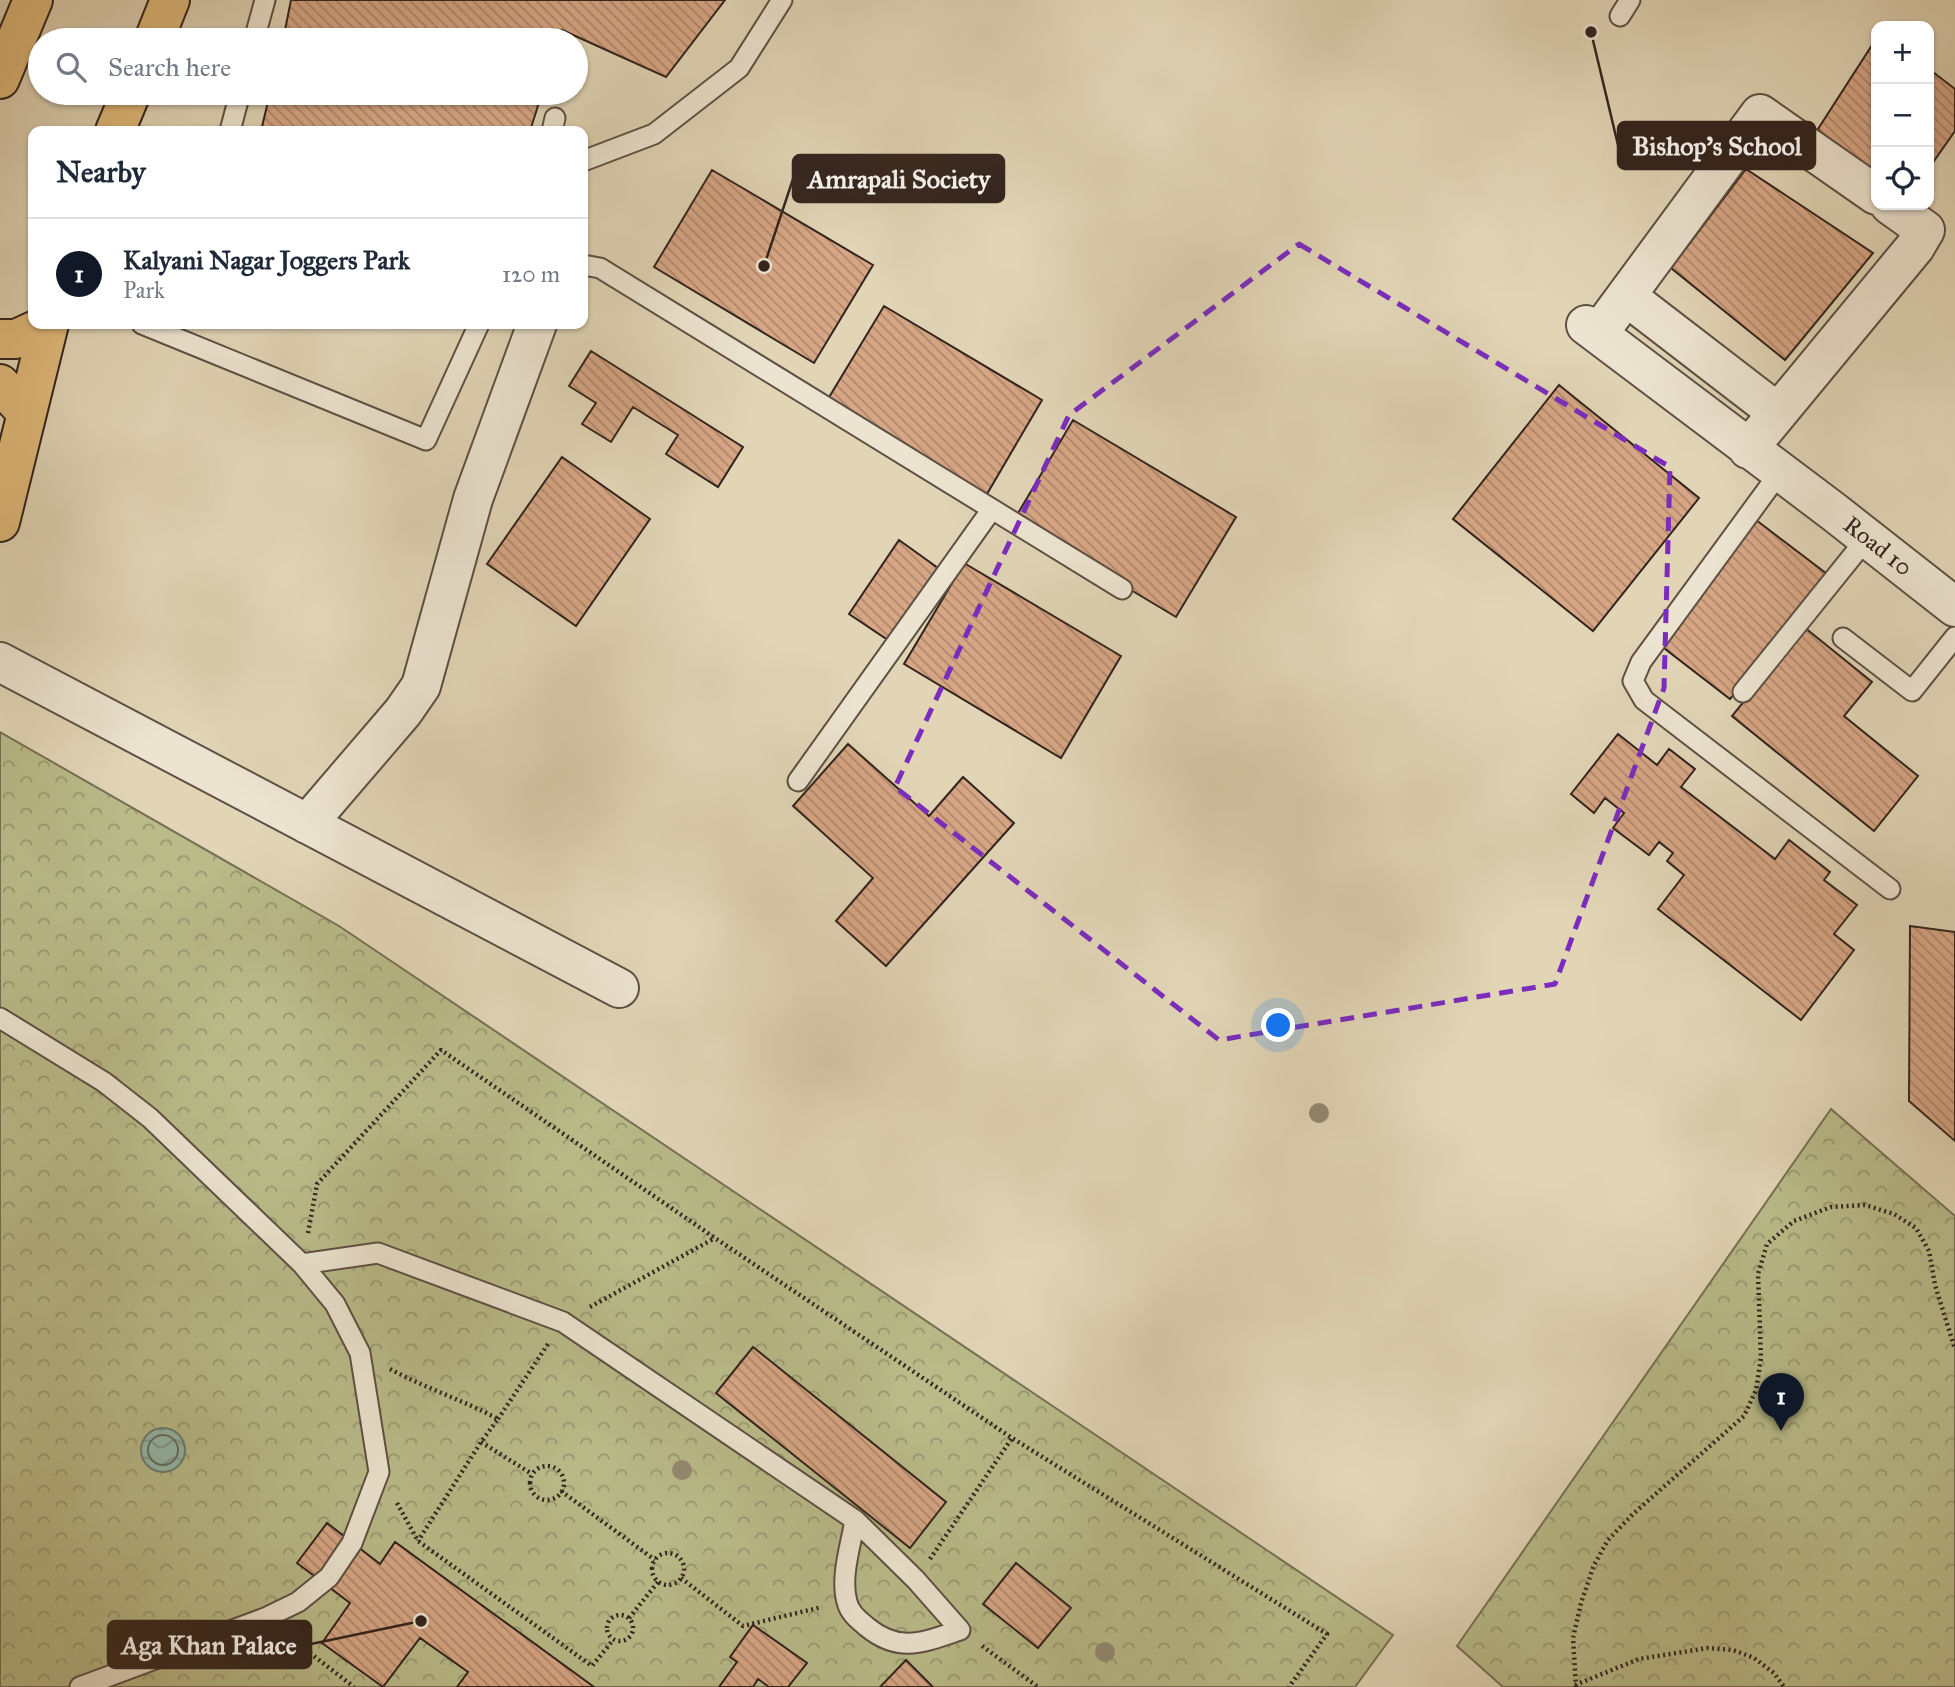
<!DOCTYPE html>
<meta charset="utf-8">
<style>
body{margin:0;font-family:"IM FELL Great Primer",serif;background:#f6f6f7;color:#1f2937}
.controls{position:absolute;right:21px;top:21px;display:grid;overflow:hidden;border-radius:14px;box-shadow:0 2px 5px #0004}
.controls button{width:63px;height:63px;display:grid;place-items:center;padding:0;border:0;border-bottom:2px solid #e0e1e3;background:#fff;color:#1f2937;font:35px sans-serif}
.you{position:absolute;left:1279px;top:1026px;width:24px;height:24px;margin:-18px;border:5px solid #fff;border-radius:50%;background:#1a73e8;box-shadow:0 0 0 10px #1a73e833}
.badge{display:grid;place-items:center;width:46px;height:46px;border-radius:50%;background:#111827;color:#fff;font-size:23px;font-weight:700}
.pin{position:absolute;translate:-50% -58px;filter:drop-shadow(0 2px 4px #0008)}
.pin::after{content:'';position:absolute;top:37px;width:24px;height:21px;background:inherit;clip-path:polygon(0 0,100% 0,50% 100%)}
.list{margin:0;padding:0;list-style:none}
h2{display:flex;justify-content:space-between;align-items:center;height:91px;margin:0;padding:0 28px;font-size:30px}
h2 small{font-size:23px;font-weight:400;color:#747a83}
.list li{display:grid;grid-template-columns:46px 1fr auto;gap:21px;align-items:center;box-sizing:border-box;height:112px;padding:0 28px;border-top:2px solid #e0e1e3}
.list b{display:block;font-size:26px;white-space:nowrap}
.list p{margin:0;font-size:23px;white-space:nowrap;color:#747a83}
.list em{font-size:23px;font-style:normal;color:#747a83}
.icon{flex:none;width:38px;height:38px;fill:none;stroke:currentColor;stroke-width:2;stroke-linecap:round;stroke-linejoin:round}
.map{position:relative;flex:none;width:1955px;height:1687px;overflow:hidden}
.search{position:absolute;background:#fff;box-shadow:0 2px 5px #0004;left:28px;top:28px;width:560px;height:77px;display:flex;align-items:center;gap:18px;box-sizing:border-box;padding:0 24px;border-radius:38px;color:#747a83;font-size:26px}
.panel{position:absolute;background:#fff;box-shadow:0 2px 5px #0004;left:28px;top:126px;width:560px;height:203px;border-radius:14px}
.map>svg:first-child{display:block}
</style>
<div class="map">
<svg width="1955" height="1687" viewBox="0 0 1955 1687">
<defs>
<pattern id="forest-crowns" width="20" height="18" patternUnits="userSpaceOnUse" patternTransform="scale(1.75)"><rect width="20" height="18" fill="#b9bb89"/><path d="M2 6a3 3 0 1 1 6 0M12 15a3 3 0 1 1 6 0" fill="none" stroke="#97986f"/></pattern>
<pattern id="water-waves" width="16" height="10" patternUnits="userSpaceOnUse" patternTransform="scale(1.75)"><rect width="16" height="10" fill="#95b9aa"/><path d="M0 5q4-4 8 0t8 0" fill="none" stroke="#7a968a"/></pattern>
<pattern id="building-back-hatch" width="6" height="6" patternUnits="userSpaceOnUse" patternTransform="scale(1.75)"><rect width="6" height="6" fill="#d7a685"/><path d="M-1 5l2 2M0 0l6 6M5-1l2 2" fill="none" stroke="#af876c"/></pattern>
</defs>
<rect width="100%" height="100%" fill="#e1d5b6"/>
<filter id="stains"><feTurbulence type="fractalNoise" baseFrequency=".00286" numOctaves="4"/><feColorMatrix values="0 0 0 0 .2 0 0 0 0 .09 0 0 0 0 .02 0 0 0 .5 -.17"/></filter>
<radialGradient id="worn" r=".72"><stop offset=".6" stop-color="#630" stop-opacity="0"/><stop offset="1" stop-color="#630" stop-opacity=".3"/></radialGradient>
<!-- forest -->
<path fill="url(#forest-crowns)" stroke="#767054" stroke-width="2" d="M0,732L339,926L1393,1635L1355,1687H0Z
M1831,1109L1955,1216V1687H1503L1457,1646Z"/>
<!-- water -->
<path fill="url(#water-waves)" stroke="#6d7d72" stroke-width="2" d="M141 1450a22 22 0 1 1 44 0a22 22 0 1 1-44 0Z"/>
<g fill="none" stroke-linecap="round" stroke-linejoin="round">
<!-- shore -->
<path stroke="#646e64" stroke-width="2" d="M148 1450a15 15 0 1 1 30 0a15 15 0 1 1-30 0Z"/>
</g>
<!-- building -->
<path fill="url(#building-back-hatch)" stroke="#32241e" stroke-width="2" d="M291,0H725L666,77L562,30L559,40H283Z
M1876,39V173L1822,135L1818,129Z
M1929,69L1955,89V131L1929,168Z
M270,93H542L530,131H261Z
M1746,169L1873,253L1785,360L1671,268Z
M712,170L873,265L814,363L654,267Z
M884,306L1042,400L984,499L825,404Z
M591,351L743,447L718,487L666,454L678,435L633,407L611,442L582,424L596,403L569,386Z
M1559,385L1699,498L1593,631L1453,519Z
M1073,420L1236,517L1176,617L1014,520Z
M562,457L650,519L576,626L487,564Z
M1756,520L1827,574L1730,699L1660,645Z
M899,540L938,568L888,640L849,614Z
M964,563L1121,656L1061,758L904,664Z
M1804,627L1872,682L1844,716L1918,776L1874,831L1732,716Z
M1618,734L1657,765L1669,749L1695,769L1681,787L1775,859L1789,840L1830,872L1824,880L1857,905L1834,934L1854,950L1801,1020L1658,909L1684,875L1667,861L1673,853L1659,842L1649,855L1613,828L1624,813L1605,798L1594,813L1571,794Z
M848,744L929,816L963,777L1014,823L886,966L836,921L873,878L793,806Z
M1910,926L1955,932V1141L1909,1101Z
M753,1347L946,1502L910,1548L716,1393Z
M327,1523L380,1564L395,1542L594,1687H457L468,1672L420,1638L383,1687L322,1643L350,1603L297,1563Z
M1016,1563L1071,1608L1038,1648L983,1604Z
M753,1625L807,1663L788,1687H769L758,1679L753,1687H719L737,1662L730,1657Z
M906,1660L933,1687H880Z"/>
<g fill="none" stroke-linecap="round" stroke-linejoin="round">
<defs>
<path id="lane" d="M1620,16L1630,0
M254,40L265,0
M230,131L240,93
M552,131L555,118
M583,161L654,134L739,68L782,0
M583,265L600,268L1122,589
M142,324L426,440L479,324
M1780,472L1641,662L1633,681L1644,700L1890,889
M1843,638L1912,691L1955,637
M1743,692L1867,538
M798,781L992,509
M0,1018L104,1082L150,1118L302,1264L335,1304L360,1353L379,1472L352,1543L329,1577L298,1602L265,1618L80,1687
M302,1264L378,1253L563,1322L855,1520L916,1580L960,1630C924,1642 900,1654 867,1627C859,1620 850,1614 847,1602C840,1577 851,1545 855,1520"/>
<path id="street" d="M1626,296L1778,413
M1586,325L1834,512L1955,607
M1598,334L1760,114L1876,195
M1748,449L1915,247L1925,230L1890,205
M0,662L619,988
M307,824L403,712L421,686L473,499L537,324"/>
<path id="highway" d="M154,40L170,0
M0,79L33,0
M115,131L131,93
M0,339H16L49,324
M0,384L27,413
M0,522L49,324"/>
</defs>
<!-- lane casing -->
<use href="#lane" stroke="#5e5044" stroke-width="23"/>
<!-- street casing -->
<use href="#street" stroke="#5e5044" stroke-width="42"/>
<!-- highway casing -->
<use href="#highway" stroke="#32241e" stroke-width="42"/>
<!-- path -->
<path stroke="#32241e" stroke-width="4.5" stroke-dasharray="2 3.5" stroke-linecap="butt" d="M308,1233L317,1184L441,1050L715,1238L1012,1438L1327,1634L1289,1687
M590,1307L715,1238
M390,1369C425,1388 463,1400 498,1419L481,1442L418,1541
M498,1419L548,1344
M481,1442L532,1474
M530 1483a17 17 0 1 1 34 0a17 17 0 1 1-34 0Z
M561,1491L655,1560
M397,1503L418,1541L592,1666L613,1640
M652 1569a16 16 0 1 1 32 0a16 16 0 1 1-32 0Z
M930,1559L1012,1438
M681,1578L743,1626L822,1607
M607 1628a13 13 0 1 1 26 0a13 13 0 1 1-26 0Z
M629,1618L658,1582
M288,1636L354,1687
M982,1646L1038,1687
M1575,1685L1639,1659L1708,1648L1733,1650L1754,1658L1774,1673L1784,1687
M1576,1687L1573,1638L1581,1603L1594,1565L1608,1540L1633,1514L1744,1416L1756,1390L1761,1358L1758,1274L1767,1244L1794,1221L1831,1207L1865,1205L1894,1214L1916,1228L1929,1251L1935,1285L1955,1349"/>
<!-- lane -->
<use href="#lane" stroke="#ece4d0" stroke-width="19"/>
<!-- street -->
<use href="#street" stroke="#ece4d0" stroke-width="38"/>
<!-- highway -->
<use href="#highway" stroke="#e0ba7b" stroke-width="38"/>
</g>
<!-- trees -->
<g fill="#938971">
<circle cx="1319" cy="1113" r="10"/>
<circle cx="682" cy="1470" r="10"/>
<circle cx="1105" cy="1652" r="10"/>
</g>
<!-- marked area -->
<path fill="none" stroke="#7b2cbf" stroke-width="5" stroke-dasharray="14 9" stroke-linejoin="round" d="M1299,244L1670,467L1664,688L1555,984L1219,1040L895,787L1069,415Z"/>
<g text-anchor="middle" stroke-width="7" stroke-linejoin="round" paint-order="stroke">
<!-- street labels -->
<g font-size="24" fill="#32241e" stroke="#ece4d0">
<text transform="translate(1878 546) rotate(38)" y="8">Road 10</text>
</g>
</g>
<!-- callouts -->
<path fill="none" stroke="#32241e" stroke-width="2.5" d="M1591 32L1618 145M764 266L793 179M421 1621L311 1644"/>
<g fill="#32241e" stroke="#ece4d0" stroke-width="2.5">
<circle cx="1591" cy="32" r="7"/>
<circle cx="764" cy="266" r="7"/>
<circle cx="421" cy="1621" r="7"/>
</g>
<g fill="#32241e" stroke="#32241e" stroke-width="2.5">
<rect x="1618" y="122" width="197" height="47" rx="7"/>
<rect x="793" y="155" width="211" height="47" rx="7"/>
<rect x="108" y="1621" width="203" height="47" rx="7"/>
</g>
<g font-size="26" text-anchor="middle" font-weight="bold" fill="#fff">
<text x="1717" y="155">Bishop's School</text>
<text x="899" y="188">Amrapali Society</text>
<text x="209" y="1654">Aga Khan Palace</text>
</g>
<rect width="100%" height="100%" filter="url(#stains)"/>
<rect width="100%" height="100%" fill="url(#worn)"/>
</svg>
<div class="controls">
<button>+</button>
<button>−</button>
<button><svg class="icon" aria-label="locate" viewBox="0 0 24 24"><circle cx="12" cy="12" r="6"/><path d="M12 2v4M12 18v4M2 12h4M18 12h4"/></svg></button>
</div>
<div class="you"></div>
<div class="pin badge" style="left:1781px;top:1431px">1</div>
<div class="search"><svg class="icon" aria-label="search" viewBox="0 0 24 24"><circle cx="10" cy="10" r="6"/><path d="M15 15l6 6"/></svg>Search here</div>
<section class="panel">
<h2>Nearby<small></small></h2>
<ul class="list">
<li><span class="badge">1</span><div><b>Kalyani Nagar Joggers Park</b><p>Park</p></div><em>120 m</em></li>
</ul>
</section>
</div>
